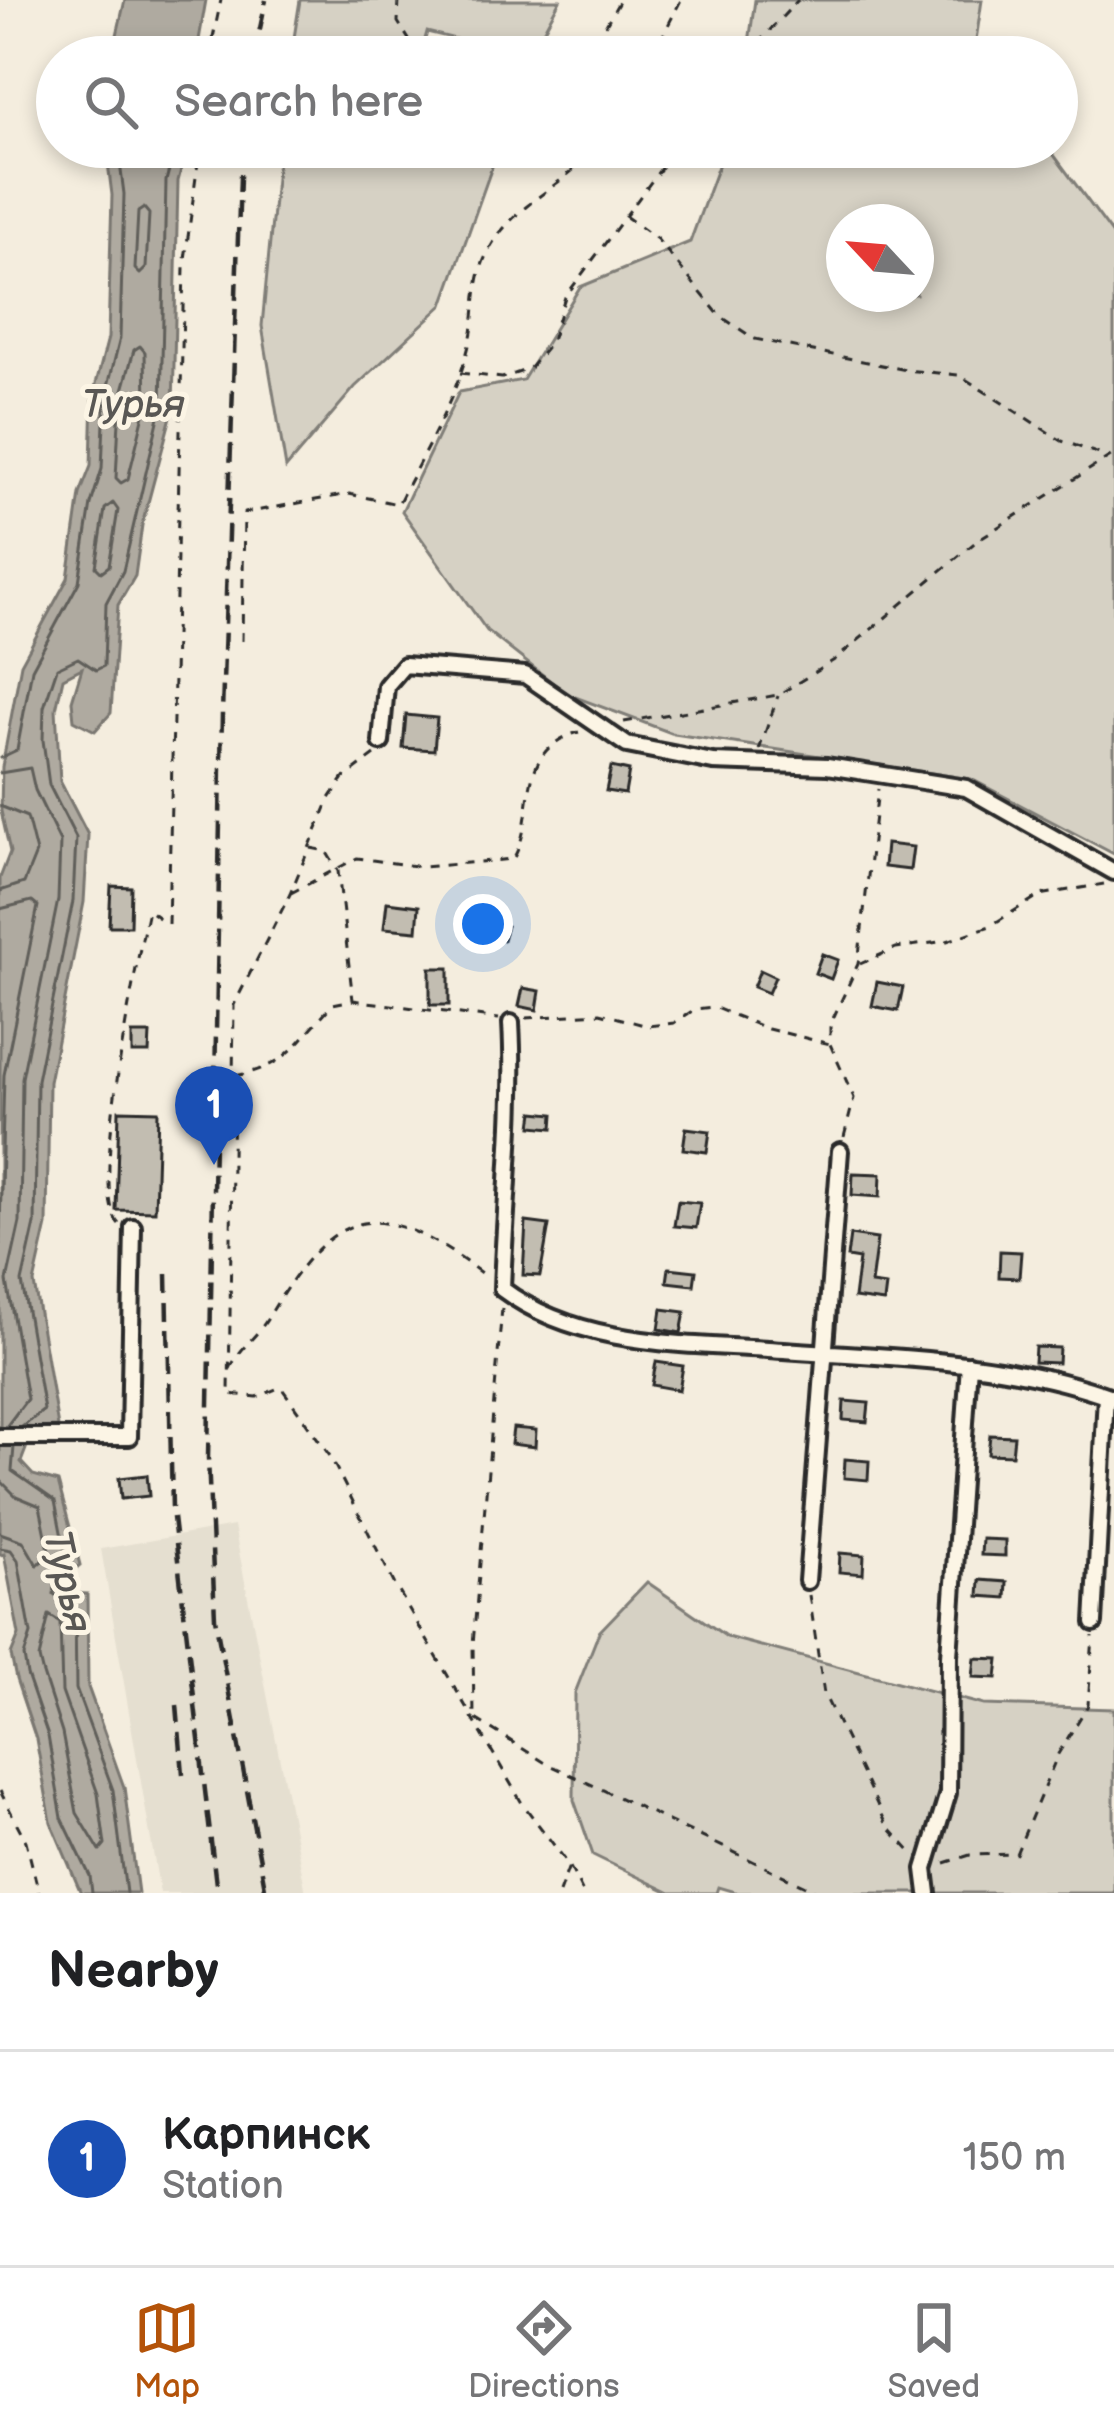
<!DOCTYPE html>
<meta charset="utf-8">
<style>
body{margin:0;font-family:"Balsamiq Sans",sans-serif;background:#f6f6f6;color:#202124}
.compass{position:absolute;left:826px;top:204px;width:108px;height:108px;border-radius:50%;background:#fff;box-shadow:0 6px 18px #0003;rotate:296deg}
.you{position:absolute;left:483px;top:924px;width:42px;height:42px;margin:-30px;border:9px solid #fff;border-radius:50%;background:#1a73e8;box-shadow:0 0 0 18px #1a73e833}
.badge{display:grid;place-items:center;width:78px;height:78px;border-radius:50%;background:#b45309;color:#fff;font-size:39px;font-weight:700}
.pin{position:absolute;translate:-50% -99px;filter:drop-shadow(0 3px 6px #0008)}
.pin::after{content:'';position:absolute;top:63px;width:42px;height:36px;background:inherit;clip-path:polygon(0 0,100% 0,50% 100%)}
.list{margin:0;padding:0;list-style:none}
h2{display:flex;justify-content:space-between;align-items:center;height:156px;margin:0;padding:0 48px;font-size:51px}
h2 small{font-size:39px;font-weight:400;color:#757577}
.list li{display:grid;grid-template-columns:78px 1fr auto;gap:36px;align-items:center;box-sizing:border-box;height:216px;padding:0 48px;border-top:3px solid #e0e0e0}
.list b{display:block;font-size:45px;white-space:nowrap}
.list p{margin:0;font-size:39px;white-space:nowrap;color:#757577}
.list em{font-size:39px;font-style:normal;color:#757577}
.icon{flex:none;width:66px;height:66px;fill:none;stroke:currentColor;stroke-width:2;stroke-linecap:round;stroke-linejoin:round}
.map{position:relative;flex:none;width:1114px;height:1893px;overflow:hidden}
.search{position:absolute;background:#fff;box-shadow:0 6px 18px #0003;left:36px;right:36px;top:36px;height:132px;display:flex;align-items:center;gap:30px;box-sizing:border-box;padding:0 42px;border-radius:66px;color:#757577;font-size:45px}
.sheet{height:372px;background:#fff}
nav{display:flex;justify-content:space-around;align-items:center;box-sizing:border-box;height:168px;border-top:3px solid #e0e0e0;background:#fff;font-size:33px;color:#757577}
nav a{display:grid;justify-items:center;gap:6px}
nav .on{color:#b45309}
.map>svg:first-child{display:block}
</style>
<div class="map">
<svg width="1114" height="1893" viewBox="0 0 1114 1893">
<rect width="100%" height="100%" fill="#f4edde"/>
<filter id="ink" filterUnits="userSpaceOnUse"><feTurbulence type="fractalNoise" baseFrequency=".00833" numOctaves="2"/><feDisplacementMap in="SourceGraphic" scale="24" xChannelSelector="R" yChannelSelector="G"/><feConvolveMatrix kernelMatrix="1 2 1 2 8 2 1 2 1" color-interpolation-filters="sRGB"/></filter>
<g filter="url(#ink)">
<!-- built -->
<path fill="#e5dfd0" d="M234,1526L306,1893H160L101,1549Z"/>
<!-- green -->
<path fill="#d6d1c4" stroke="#807e78" stroke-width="3" fill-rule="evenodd" d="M300,0H560L529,57L427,32L420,57H291Z
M755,0H982L975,47L982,57H747Z
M279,147H499L443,305L355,387L286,468L262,326Z
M725,147H1048L1114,236V854L971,779L674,734L567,694L487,631L402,511L459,392L523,380L580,287L690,242ZM844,222H916V294H844Z
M647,1582L727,1637L984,1705L1114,1709V1893H738L718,1887L716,1893H671L593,1855L574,1800L575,1693L599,1632Z"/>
<!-- water -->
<path fill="#afaaa0" stroke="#7a7771" stroke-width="3" d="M125,0H206L196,57H112Z
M106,147H187L178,181L173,409L142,525L135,576L118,605L111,713L95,731L74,720L72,701L82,668L63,678L56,709L60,781L88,835L84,902L49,1082L47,1225L34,1283L58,1427L34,1428L21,1462L33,1475L58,1482L80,1565L68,1575L66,1593L87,1594L88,1687L124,1787L138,1893H81L51,1822L36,1739L16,1679L11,1655L19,1635L4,1554L0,1555V878L10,852L1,811L2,767L21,664L68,578L80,494L91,466L93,395L108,338L112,195Z"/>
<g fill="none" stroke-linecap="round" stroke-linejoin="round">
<!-- shore -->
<path stroke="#605e5a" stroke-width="3" d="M144,208L149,214L146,268L140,274L135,269L138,212Z
M140,346L145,352L146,406L128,479L121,483L116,478L120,401L134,350Z
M113,503L118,510L109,566L101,572L96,567L105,509Z
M0,758L17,750L32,669L79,582L91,504L102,469L105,398L120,338L124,194L118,147
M0,773L30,768L35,790L60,842L58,900L22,1078L20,1222L7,1281L27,1399L6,1427
M0,806L27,817L36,853L24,883L0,891
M0,909L32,901L38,906L4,1075L0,1229
M22,1427L44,1410L22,1282L35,1224L37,1080L73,901L76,838L49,785L43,740L44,707L57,668L78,658L96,670L104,666L106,603L123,571L161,408L166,181L175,147
M14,1447L12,1471L55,1501L66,1558L57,1572L54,1594L75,1610L76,1689L113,1790L126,1893
M0,1480L16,1496L40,1506L50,1555L37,1565L23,1541L0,1533
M0,1548L11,1550L18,1560L31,1634L24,1656L27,1675L48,1736L62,1818L90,1876L92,1893
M49,1615L60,1622L62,1692L98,1794L105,1845L100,1851L77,1813L62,1733L42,1671L39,1658Z"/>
</g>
<!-- building -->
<path fill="#c2bdb1" stroke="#2b2b2b" stroke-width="3" d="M406,715L437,718L434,750L403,748Z
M611,767L629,771L625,794L606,791Z
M886,844L913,847L910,870L884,867Z
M111,886L131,887L130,926H109Z
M387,902L419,906L417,931L384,928Z
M478,918L507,926L503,940L474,932Z
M822,954L838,960L831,979L815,973Z
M430,968H449V1005H430Z
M760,970L775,977L768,993L753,987Z
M877,982L903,987L898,1011L872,1006Z
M523,988L540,991L537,1010L519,1006Z
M132,1034H150L149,1053H132Z
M119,1110L158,1111L155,1211L116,1210Z
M534,1112L554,1114L553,1128L532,1126Z
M686,1128L710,1131L707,1152L683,1149Z
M853,1173L881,1174L880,1197L852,1195Z
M678,1201L700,1203L696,1228L674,1226Z
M526,1222L549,1225L540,1276L523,1275Z
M850,1235L877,1239L871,1284L886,1286L884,1302L854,1298L859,1259L847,1257Z
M1000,1251L1021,1252L1019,1278L999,1277Z
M669,1268L696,1271L694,1285L667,1282Z
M662,1309L685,1312L681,1333L659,1329Z
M1035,1347L1059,1348L1058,1363L1034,1362Z
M656,1362L683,1366L679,1390L652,1385Z
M844,1401L869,1403L867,1422L843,1420Z
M513,1428L536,1430L535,1447L511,1444Z
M990,1435L1014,1436L1012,1455L988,1454Z
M845,1459L869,1461L868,1480L844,1478Z
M147,1475L149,1496L121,1499L119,1478Z
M982,1539L1005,1540V1556L981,1555Z
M840,1553L864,1555L863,1574L839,1572Z
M980,1580L1007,1582L1006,1598L979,1596Z
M975,1658L999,1659L997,1678L973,1677Z"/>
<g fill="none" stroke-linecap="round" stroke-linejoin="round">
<defs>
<path id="minor" d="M381,742L386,686L404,665L525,675L627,745L713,762L827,766L966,788L1114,872
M511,1023C516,1111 505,1200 502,1289C576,1345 679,1344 768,1349C883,1357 1005,1358 1114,1398
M0,1437H129L133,1227
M807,1581L840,1151
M1094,1623L1106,1395
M928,1893L925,1869L948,1793L949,1656L969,1364"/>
</defs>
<!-- minor casing -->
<use href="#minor" stroke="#2b2b2b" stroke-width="22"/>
<!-- path -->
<path stroke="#2b2b2b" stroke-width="3" stroke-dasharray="9 9" stroke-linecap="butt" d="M399,0L398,22L420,57
M209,57L221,0
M587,57L620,0
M652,57L681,0
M745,57L798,0
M625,216L657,239L720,316L755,339L906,370L959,375L1062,441L1105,456
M460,373L502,378L529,369L550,344L565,297L677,147
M242,641L244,513L349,494L398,504C424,452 457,398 470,341C478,309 472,280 489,250C513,204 565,186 596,147
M624,722L778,695L836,659L979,539L1114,454
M759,750L778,696
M375,755L343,779L329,800L290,894L234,1005L229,1394L257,1397L281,1387L330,1456L395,1585L522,1803L569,1865L583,1893
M311,848L326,851L338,871L353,1000
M291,893L357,858L423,867L513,859C539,817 511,751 579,732
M168,924L184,267L200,147
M860,964L896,948L947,941L990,926L1040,895L1104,884
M526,1018L600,1013L648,1026L674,1023L695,1009L713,1007L768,1029L830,1044
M235,1076C291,1065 296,1042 333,1004L353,1000L499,1019
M844,1137L854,1098L830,1044V1025L858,964L878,789
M119,1224C88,1194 137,961 148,910L166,923
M502,1308L473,1644L474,1718L544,1762L820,1893
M230,1369C239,1348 256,1338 268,1318C336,1203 378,1195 485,1276
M809,1595L824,1694L888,1827L913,1854
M0,1791L26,1841L39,1893
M945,1863L970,1855L1016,1854L1058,1754L1088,1705L1093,1636
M559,1893L569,1866"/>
<!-- minor -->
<use href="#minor" stroke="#fcf5e5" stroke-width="14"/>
<!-- rail -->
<path stroke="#2b2b2b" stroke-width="4.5" stroke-dasharray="18 9" stroke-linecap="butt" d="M254,57L266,0
M241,147L222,713L208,1458L215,1618L266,1893
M167,1274L172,1509L217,1893
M177,1705L183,1774"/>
</g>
</g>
<g text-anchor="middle" stroke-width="10" stroke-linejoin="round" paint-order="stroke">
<!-- water labels -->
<g font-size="39" font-style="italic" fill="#595754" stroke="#fcf5e5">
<text x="133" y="417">Турья</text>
<text transform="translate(69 1581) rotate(77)" y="14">Турья</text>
</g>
</g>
</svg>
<svg class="compass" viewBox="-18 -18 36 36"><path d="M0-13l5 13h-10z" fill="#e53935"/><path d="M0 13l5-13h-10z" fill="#757577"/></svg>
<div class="you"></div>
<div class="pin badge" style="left:214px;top:1165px;background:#1a4fb4">1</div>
<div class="search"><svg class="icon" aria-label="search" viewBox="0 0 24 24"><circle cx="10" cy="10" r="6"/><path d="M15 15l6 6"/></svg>Search here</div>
</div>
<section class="sheet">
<h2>Nearby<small></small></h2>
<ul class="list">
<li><span class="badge" style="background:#1a4fb4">1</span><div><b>Карпинск</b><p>Station</p></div><em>150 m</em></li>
</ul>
</section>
<nav>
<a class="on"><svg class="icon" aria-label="map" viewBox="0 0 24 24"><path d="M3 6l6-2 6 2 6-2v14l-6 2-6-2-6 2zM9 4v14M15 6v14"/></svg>Map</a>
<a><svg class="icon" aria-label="directions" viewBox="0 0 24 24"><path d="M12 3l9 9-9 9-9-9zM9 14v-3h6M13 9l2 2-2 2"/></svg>Directions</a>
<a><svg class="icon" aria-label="saved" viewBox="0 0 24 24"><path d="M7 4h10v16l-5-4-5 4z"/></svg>Saved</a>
</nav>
